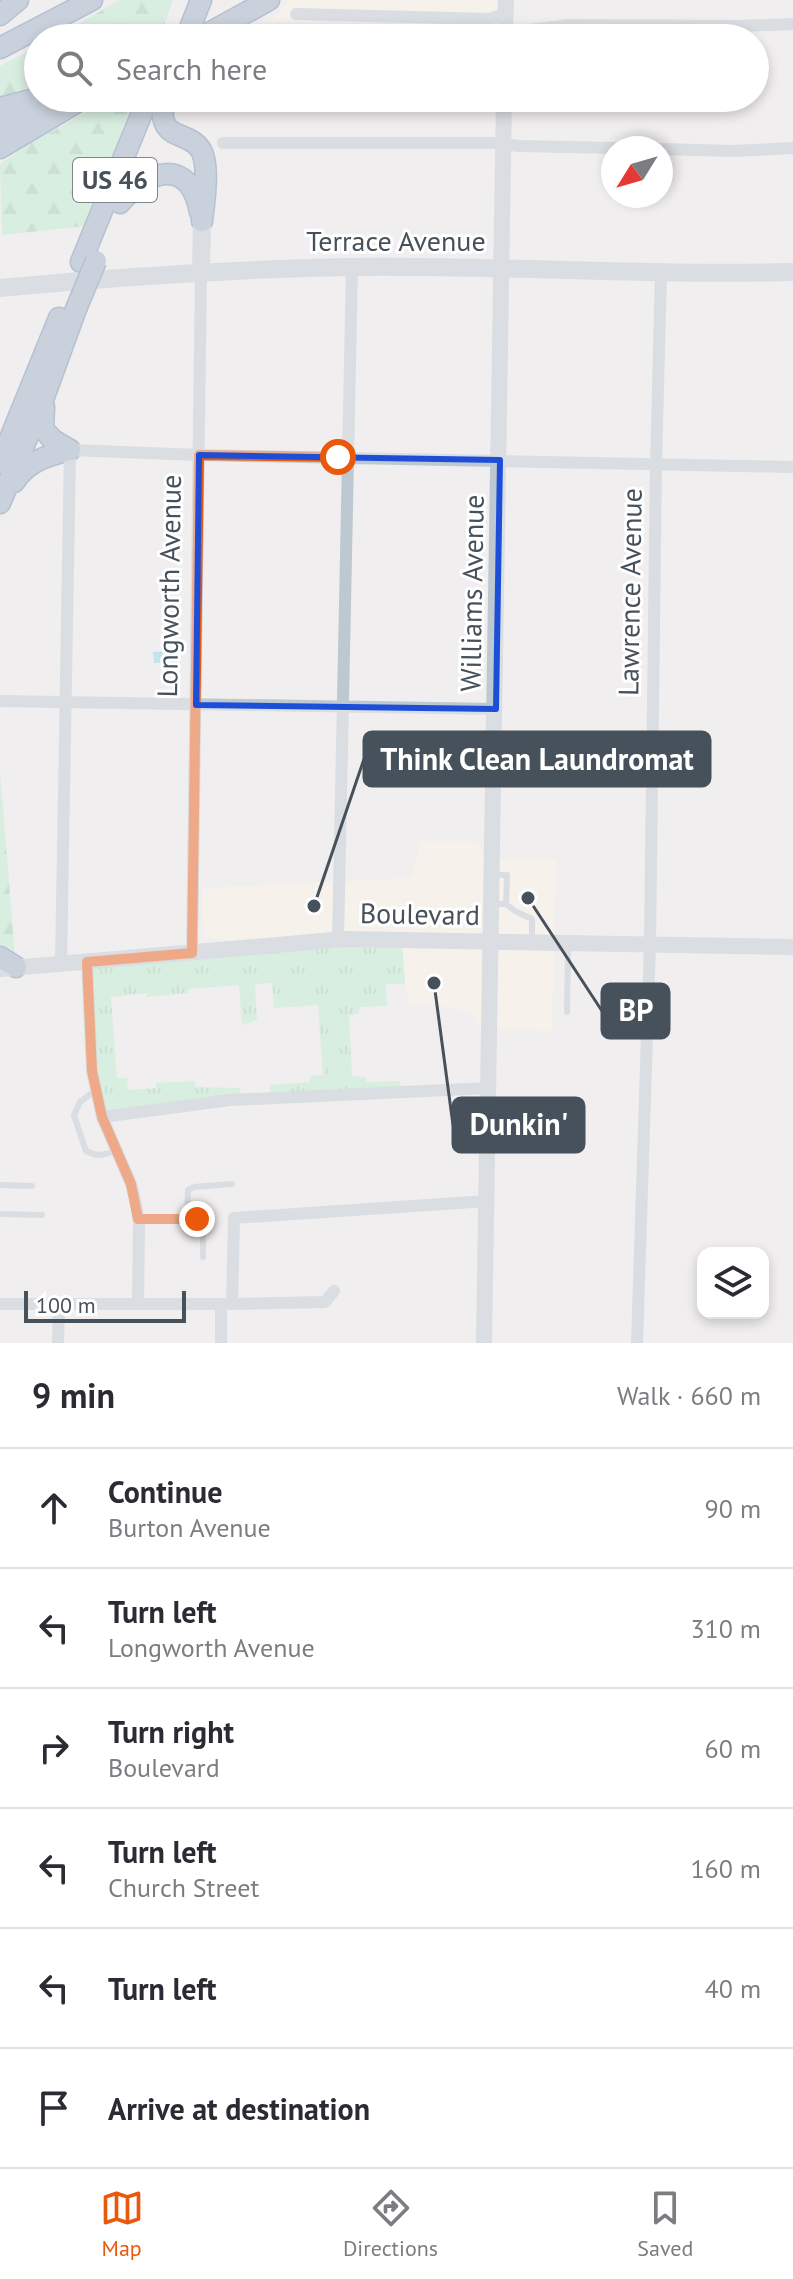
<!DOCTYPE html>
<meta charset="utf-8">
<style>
body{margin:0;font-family:"PT Sans",sans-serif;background:#f2f2f3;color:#2b2b33}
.controls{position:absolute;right:24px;bottom:24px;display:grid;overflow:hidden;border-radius:16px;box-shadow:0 4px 12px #0003}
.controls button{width:72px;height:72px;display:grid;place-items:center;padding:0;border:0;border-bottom:2px solid #e1e1e2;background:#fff;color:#2b2b33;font:40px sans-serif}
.compass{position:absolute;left:601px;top:136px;width:72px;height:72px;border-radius:50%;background:#fff;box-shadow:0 4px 12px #0003;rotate:233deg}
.scale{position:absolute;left:24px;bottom:20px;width:162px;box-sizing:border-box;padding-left:8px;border:4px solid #46515b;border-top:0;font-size:22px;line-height:28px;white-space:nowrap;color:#46515b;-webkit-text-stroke:6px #fff;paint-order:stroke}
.stop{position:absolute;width:24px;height:24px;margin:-18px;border:6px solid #ea580c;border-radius:50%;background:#fff}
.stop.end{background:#ea580c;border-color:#fff;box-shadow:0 2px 8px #0008}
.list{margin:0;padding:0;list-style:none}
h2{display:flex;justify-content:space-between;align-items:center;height:104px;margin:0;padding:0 32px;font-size:34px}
h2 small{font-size:26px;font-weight:400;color:#7c7c81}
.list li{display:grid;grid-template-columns:52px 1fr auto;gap:24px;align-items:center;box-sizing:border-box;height:120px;padding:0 32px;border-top:2px solid #e1e1e2}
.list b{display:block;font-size:30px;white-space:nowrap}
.list p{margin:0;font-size:26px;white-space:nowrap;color:#7c7c81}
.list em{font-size:26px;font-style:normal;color:#7c7c81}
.icon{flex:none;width:44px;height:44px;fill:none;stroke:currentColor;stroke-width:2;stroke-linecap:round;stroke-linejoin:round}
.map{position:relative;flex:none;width:793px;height:1343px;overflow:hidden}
.search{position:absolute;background:#fff;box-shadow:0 4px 12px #0003;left:24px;right:24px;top:24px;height:88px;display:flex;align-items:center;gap:20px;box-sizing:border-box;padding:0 28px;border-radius:44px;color:#7c7c81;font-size:30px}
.sheet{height:824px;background:#fff}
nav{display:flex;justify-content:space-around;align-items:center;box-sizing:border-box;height:112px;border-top:2px solid #e1e1e2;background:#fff;font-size:22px;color:#7c7c81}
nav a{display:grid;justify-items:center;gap:4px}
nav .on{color:#ea580c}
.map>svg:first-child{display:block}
</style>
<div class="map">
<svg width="793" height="1343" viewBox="0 0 793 1343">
<defs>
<pattern id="grass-tufts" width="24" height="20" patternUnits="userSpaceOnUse" patternTransform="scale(2)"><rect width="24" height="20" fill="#bbeecf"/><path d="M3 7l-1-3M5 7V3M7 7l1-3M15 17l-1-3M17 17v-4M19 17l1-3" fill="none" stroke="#a2ceb4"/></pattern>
<pattern id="forest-firs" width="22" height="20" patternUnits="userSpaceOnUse" patternTransform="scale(2)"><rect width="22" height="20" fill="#bbeecf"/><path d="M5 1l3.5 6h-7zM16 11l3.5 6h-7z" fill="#a2ceb4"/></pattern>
<pattern id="water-ripples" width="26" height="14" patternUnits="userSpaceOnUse" patternTransform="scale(2)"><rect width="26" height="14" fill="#89d7eb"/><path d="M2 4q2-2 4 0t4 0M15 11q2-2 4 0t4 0" fill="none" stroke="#72b1c1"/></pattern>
</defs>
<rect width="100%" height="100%" fill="#f0eeee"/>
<!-- commercial -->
<path fill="#fcf5e6" d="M290,0H506L487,14L270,23Z
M421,841H478L485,860H556L552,1031L480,1030L473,1013L436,1005L409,1004L399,963L204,937L201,888L411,878Z"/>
<!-- grass -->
<path fill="url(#grass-tufts)" d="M402,940L405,984H386L387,1006L361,1007L358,1014L349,1015L352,1076L365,1077L366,1082L400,1081V1092L269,1098L270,1085L310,1082V1076L323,1075L318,1005L274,1008L272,983L255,984L257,1020L242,1025L239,985L188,989V993L146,997V993L111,997L117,1078H127L128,1090L156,1088V1083L194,1081L195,1087L240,1088L241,1099L102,1117L87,962Z"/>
<!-- forest -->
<path fill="url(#forest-firs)" d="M119,0H173L160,38H54Z
M38,46V89L0,97V66Z
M112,98H134L86,226L2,235L0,164L27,145Z
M0,771L15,956L0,947Z"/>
<!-- water -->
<path fill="url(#water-ripples)" d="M176,651L177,663H154L153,652Z"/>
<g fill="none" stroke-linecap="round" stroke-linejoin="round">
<defs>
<path id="trunk" d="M0,15L18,0
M186,38L201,0
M200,38L269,0
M0,48L92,0
M164,98C156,144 187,128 201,150C210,166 204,203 202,221
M0,108L38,98
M0,126L56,103
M0,148L84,98
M120,203C148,170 189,156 200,212
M81,262L148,98
M44,407L43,429L53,440L70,450
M0,463L59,318
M14,482C28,461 46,456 70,450
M0,503L44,397L76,309
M0,957L16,967"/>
</defs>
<!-- trunk casing -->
<use href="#trunk" stroke="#708ba9" stroke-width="23"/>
<!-- service -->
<path stroke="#bec8d0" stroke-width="6" d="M493,875H507L506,904
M495,904H506L515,911L532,919V942
M567,1012L568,946
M96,1090L80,1102L74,1115L86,1151C97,1157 104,1155 116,1151
M0,1185L32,1186
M0,1214L42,1215
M138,1219L201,1220L203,1224V1257
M187,1219L188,1190L194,1187L232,1184"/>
<!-- minor -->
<path stroke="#bec8d0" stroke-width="12" d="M296,14L489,19L506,14
M505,33L569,25L741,26L793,24
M223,143H492L519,146L615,148
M661,149L732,151L793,148
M0,701L496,709
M338,940L352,267
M192,953L201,272
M87,962L92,1071L102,1117L131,1184L136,1204L139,1222L138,1304
M61,964L70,450L199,455L793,467
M102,1117L230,1100L489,1088
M0,1304H232L325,1302L334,1291
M232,1304L234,1218L487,1201
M58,1343L59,1304
M221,1343V1304
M637,1343L650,943L656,465L661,272"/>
<!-- tertiary -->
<path stroke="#bec8d0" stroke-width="16" d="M505,38L506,0
M0,969L345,939L793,947
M484,1343L504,98"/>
<!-- secondary -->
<path stroke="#bec9d5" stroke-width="18" d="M201,272L202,221
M0,288C117,277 233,269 351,267C498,265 646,276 793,272"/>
<!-- trunk -->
<use href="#trunk" stroke="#99aec5" stroke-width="20"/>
<defs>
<path id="trunk-bridge" d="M76,309L96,261"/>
</defs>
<!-- trunk-bridge casing -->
<use href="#trunk-bridge" stroke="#708ba9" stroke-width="23" stroke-linecap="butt"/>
<!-- trunk-bridge -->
<use href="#trunk-bridge" stroke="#99aec5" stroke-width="20"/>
</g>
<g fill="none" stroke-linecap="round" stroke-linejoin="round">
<!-- route -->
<path stroke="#ea580c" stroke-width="10" d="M197,1219H138L131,1184L102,1117L92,1071L87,962L192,953L199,455L338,457"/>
</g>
<!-- marked area -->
<path d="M0 0H793V1343H0ZM199,455L500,460L496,709L196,705Z" fill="#f0eeee" fill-opacity=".55" fill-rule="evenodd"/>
<path fill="none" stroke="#1d4ed8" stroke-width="6" stroke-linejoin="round" d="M199,455L500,460L496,709L196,705Z"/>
<g text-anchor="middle" stroke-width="6" stroke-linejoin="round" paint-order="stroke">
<!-- shield labels -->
<rect fill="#fff" stroke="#7e858c" stroke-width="2" x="73" y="158" width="84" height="44" rx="6"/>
<g font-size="26" font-weight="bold" fill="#46515b">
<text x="115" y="189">US 46</text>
</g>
<!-- street labels -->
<g font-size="28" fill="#46515b" stroke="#fff">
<text x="396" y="251">Terrace Avenue</text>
<text transform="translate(169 586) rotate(-89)" y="10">Longworth Avenue</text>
<text transform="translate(630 592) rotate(-89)" y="10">Lawrence Avenue</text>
<text transform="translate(472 593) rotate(-89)" y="10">Williams Avenue</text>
<text transform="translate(420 914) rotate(1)" y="10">Boulevard</text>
</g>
</g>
<!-- callouts -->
<path fill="none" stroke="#46515b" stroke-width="3" d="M314 906L364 759M528 898L602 1011M434 983L453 1125"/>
<g fill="#46515b" stroke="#fff" stroke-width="3">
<circle cx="314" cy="906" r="8"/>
<circle cx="528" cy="898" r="8"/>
<circle cx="434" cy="983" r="8"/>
</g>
<g fill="#46515b" stroke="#46515b" stroke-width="3">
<rect x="364" y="732" width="346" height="54" rx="8"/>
<rect x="602" y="984" width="67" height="54" rx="8"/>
<rect x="453" y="1098" width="131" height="54" rx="8"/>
</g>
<g font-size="30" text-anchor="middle" font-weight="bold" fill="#fff">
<text x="537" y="770">Think Clean Laundromat</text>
<text x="636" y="1021">BP</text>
<text x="519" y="1135">Dunkin'</text>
</g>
</svg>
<div class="controls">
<button><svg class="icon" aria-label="layers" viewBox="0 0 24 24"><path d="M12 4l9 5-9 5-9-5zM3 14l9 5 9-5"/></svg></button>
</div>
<svg class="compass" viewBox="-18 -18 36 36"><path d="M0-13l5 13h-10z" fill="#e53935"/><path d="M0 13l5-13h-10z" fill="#7c7c81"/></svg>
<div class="scale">100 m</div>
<div class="stop" style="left:338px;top:457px"></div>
<div class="stop end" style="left:197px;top:1219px"></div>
<div class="search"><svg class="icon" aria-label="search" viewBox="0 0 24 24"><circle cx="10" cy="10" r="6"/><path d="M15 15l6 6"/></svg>Search here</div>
</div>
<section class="sheet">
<h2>9 min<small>Walk · 660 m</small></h2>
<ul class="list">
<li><svg class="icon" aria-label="ahead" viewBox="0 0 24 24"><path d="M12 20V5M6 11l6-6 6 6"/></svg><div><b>Continue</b><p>Burton Avenue</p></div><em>90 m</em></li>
<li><svg class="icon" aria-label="left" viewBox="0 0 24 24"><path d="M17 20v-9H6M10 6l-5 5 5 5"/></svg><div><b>Turn left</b><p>Longworth Avenue</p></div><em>310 m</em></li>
<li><svg class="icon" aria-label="right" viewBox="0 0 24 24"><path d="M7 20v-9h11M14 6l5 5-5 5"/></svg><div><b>Turn right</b><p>Boulevard</p></div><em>60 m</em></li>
<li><svg class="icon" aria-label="left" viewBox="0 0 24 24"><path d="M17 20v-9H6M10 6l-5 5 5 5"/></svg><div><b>Turn left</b><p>Church Street</p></div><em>160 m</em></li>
<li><svg class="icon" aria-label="left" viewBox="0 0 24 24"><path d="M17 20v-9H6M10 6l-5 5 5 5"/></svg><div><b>Turn left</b></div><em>40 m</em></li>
<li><svg class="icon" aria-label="arrive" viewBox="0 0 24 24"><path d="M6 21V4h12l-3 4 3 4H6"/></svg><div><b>Arrive at destination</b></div></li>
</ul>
</section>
<nav>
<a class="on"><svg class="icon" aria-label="map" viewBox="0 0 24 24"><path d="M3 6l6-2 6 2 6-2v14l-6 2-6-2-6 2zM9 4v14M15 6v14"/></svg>Map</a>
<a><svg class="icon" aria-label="directions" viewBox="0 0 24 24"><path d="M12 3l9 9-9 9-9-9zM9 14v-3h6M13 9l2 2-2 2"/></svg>Directions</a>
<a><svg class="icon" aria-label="saved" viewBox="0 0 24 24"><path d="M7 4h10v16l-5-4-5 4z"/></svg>Saved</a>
</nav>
